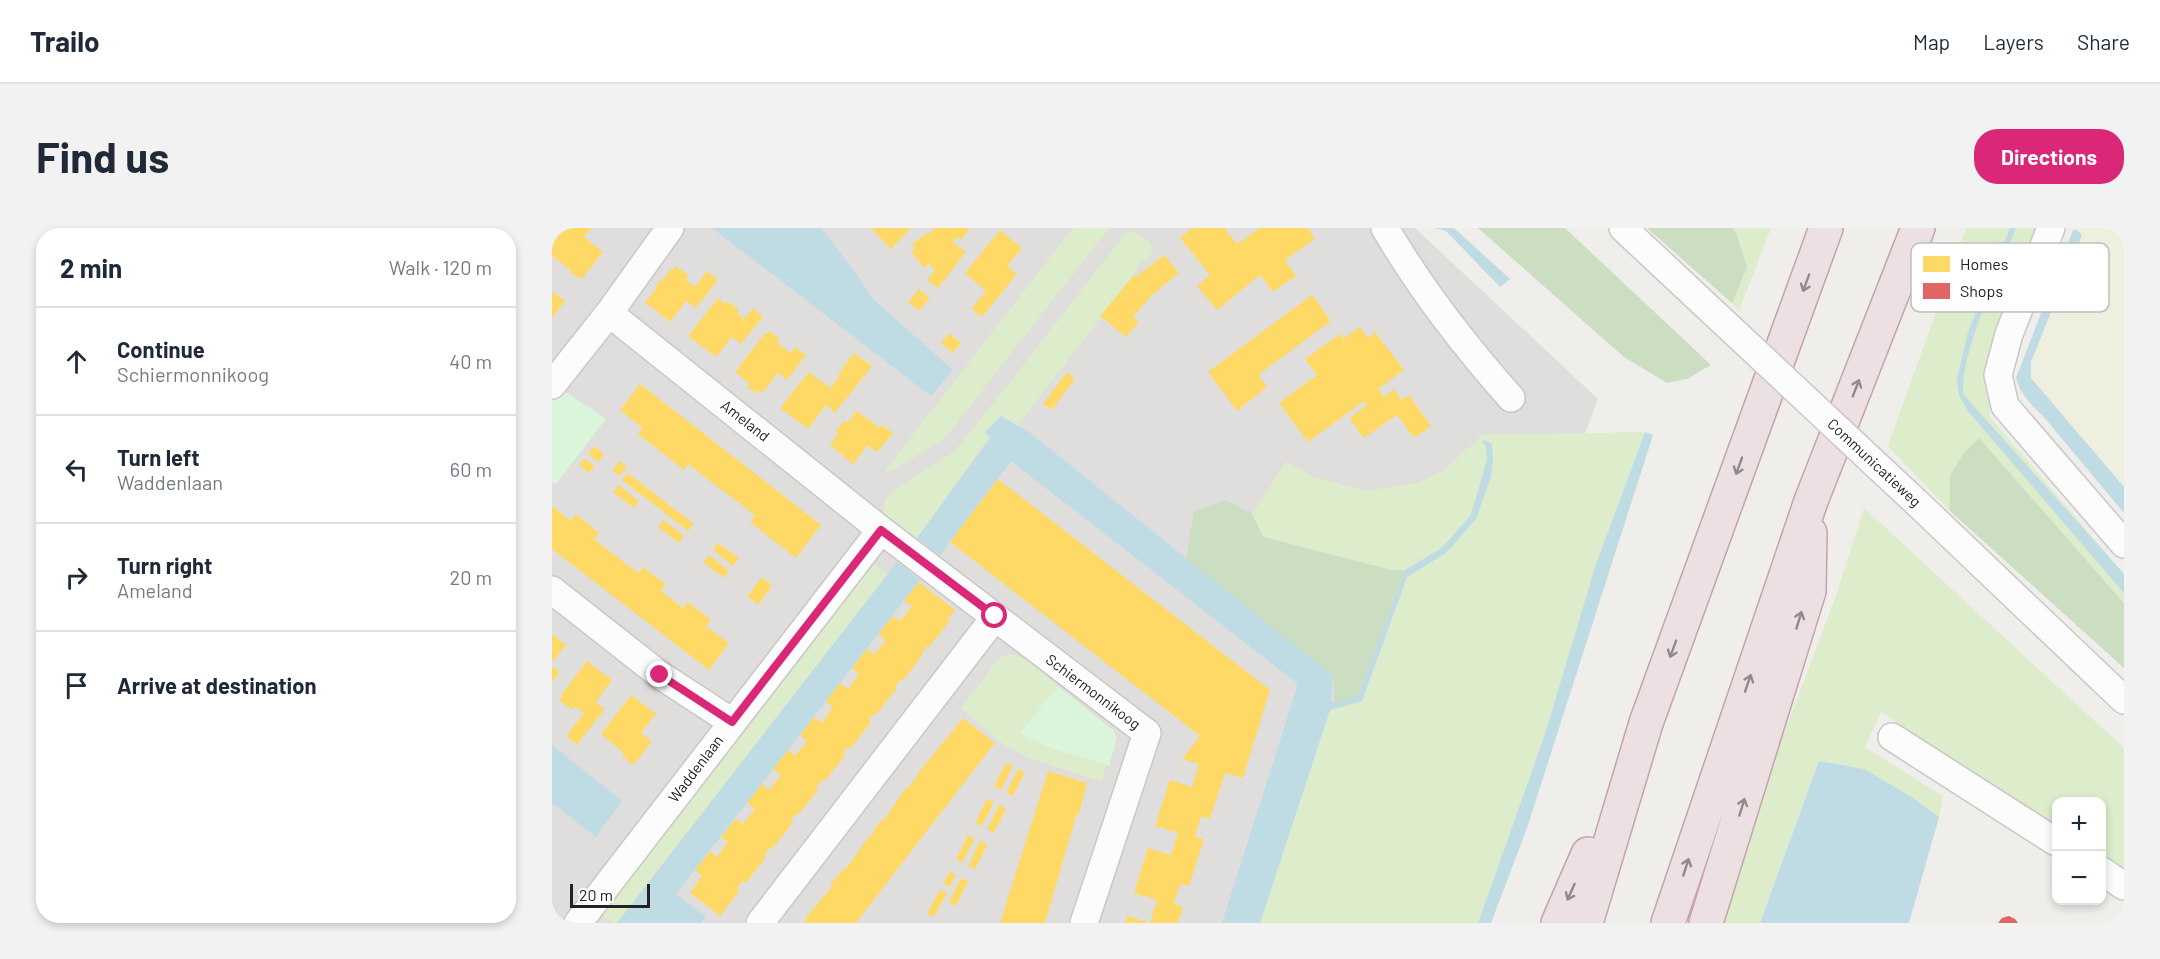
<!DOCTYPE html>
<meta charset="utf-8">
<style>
body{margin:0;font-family:Barlow,sans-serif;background:#f2f2f3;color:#1f2937}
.controls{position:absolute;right:18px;bottom:18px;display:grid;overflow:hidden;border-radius:12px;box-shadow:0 3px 9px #0003}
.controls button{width:54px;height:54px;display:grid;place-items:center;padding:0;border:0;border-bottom:2px solid #e0e1e3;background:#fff;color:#1f2937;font:30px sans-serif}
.scale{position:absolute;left:18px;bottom:15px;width:80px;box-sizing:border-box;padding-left:6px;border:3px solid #222;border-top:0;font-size:16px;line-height:21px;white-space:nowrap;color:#222;-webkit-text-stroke:4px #fff;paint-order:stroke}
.stop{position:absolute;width:18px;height:18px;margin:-14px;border:4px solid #db2777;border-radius:50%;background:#fff}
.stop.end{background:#db2777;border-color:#fff;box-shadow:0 2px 6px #0008}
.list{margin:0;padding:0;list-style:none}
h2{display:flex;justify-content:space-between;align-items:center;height:78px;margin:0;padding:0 24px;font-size:26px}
h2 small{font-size:20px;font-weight:400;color:#747a83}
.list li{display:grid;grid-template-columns:39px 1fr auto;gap:18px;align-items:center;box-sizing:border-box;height:108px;padding:0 24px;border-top:2px solid #e0e1e3}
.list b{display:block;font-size:22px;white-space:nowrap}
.list p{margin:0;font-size:20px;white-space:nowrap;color:#747a83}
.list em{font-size:20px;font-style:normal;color:#747a83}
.icon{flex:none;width:33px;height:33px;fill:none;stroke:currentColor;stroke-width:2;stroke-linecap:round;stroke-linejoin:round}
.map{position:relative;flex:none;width:1572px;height:695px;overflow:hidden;border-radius:24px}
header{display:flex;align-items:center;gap:36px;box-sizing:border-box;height:84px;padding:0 30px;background:#fff;border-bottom:2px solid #e0e1e3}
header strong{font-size:28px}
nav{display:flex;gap:33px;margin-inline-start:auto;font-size:21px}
.intro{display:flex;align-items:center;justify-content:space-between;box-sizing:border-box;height:144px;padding:0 36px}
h1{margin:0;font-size:42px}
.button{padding:15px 27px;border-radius:24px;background:#db2777;color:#fff;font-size:21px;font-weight:700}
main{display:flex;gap:36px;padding:0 36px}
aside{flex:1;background:#fff;border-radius:24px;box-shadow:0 3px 9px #0003}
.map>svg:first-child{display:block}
</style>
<header>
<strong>Trailo</strong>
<nav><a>Map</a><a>Layers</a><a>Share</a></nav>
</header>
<div class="intro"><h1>Find us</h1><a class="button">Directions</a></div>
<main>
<aside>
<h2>2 min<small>Walk · 120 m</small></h2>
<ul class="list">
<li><svg class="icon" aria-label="ahead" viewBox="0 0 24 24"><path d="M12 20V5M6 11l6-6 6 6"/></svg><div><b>Continue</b><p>Schiermonnikoog</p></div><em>40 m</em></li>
<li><svg class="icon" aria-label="left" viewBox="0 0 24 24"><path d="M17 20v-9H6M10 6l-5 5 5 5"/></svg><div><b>Turn left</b><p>Waddenlaan</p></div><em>60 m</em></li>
<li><svg class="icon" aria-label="right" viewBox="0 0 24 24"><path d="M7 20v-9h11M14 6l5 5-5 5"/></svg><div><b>Turn right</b><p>Ameland</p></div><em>20 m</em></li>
<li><svg class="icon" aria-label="arrive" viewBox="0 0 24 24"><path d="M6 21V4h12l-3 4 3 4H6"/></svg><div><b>Arrive at destination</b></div></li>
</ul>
</aside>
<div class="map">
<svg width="1572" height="695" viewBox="0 0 1572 695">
<rect width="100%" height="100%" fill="#f0eeeb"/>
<!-- residential -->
<path fill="#dfdedc" d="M0,0H863L1046,171L849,695H0Z"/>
<!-- farmland -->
<path fill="#efefdf" d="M1525,0H1572V259L1479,151V134L1530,7L1525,2Z"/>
<!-- grass -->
<path fill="#ddeccb" d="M521,0H557L398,204L389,213L334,246L332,244Z
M1181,0H1219L1187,83L1180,75L1195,39L1185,7Z
M1414,0H1487L1437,148L1438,189L1572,346V375L1427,210L1411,226L1398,247V283L1336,218Z
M580,3L597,13L601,22L594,32H589L582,47L465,198L449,188L434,204L438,209L365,310L332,286L331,277L334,270L344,261L402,224L474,134L572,7Z
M1093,204L1043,339L992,509L926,695H708L778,482L810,473L855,349L894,325L924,291L939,249L934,219L935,231L919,287L890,320L853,342H839L711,309L700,286L734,234L761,248L812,263L865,255L891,243L930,207Z
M1312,280L1572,520V643L1550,629V574H1504V599L1329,484L1313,519L1391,568L1387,589L1358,568L1267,533L1208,695H1165L1195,604L1283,370Z
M319,334L336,347L65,695L55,690L51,695L53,679Z
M458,426C476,428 492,447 506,458L469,505L493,518L554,537L550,554L474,529L451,516L409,480L446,431Z"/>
<!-- forest -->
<path fill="#cbdec1" d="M926,0H1013L1159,137L1135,151L1115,155L1072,129Z
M1095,0H1181L1185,7L1195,39L1180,75Z
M1427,210L1572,375V440L1398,283V247L1411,226Z
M674,272L700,286L711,309L839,342H853L806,469L783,475L781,448L634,332L642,283Z"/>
<!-- park -->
<path fill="#daf5da" d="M9,161L54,191L4,256L0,254V173Z
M506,458L562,503L565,510L557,538L493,518L468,505Z"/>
<!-- water -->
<path fill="#bfdbe3" d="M160,0H269L303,44L321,71L401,142L379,168Z
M883,0H902L958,51L948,59L894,3Z
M1458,0H1464C1447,43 1409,123 1411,166L1572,346V365L1416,183L1407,167L1405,151L1416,104Z
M1521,2H1525L1530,7L1479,134V150L1572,259V285L1491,188C1478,176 1469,167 1464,150Z
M449,188L477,204L781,448L779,472L783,475L806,468L853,342L890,320L919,287L935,232L934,219L930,213L932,212L940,216L941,231L939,249L924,291L894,325L855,349L810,473L778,482L708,695H670L746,456L459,233L388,327L365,310L438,210L433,204Z
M1093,204L1101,207L975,600L939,695H926L992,509L1043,339Z
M345,334L368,352L124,666L154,689L149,695H65Z
M0,517L70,573L44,609L0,575Z
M1267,533L1312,541L1358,568L1387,589L1357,695H1208Z"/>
<!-- homes -->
<path fill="#ffd966" d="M0,0H40L32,9L51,24L30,51L19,45L17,41L0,28V13L5,10L0,6Z
M319,0H359L339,21Z
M382,0H415L417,2L409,12L405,9L401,14L414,24L386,60L375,52L383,42L377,36L372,40L359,24L363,20L360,16L376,4L377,6Z
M640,0H672L685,16L708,0H756L763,11L733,32L744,48L721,64L708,47L665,82L645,58L658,47L628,10Z
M448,2L470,20L455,38L465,46L430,89L419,81L434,63L413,45Z
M612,27L627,45L600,67L581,89L587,94L574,109L548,88L582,47L584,49Z
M124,38L137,48L134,52L143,59L155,43L166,52L144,80L134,73L118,94L93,74L103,62L107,52L109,54L119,41L121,42Z
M367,61L378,70L367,83L356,74Z
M0,63L13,73L0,90Z
M760,67L779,93L706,147L715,159L685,183L656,144Z
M166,70L173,76L177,74L187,82L186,86L192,91L201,80L211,89L189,116L180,109L164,129L136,108Z
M808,99L816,110L823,104L852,142L826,161L832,169L842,161L850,172L857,167L879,198L862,210L845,187L812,210L797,190L815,177L812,173L756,214L727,175L765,147L753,131L788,106L791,111Z
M218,103L228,111L225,115L239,125L244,119L254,127L235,152L226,145L210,165L206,162L203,165L195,159L198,156L183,144L213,105L215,107Z
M397,105L409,115L401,125L389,115Z
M302,125L320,138L283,185L274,177L256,201L228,180L257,144L278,160L288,148L286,146Z
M515,144L523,151L500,182L491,176Z
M88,156L269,297L244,330L198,294L203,287L158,253L136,236L132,242L86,206L90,200L68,182Z
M305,183L328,200L330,197L341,205L325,224L316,217L301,236L278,217L286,206L283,204L292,193L295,195Z
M42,218L52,226L46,234L36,226Z
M32,230L43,238L37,245L27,237Z
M68,233L75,239L67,248L60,242Z
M76,245L142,296L136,303L70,252Z
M446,251L718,462L691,550L673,545L658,591L649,588L643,609L652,611L637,658L628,656L622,676L631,679L626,695H598L605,672L582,665L596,620L619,627L626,605L603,598L618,552L640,559L647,536L630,531L648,508L398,314Z
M67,257L87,273L82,280L61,264Z
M0,278L19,293L24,286L47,305L42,311L86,345L91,339L114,357L109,363L131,380L136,374L159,392L154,398L177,415L157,442L0,321Z
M112,292L132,308L127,315L106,299Z
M166,315L187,330L181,338L161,322Z
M157,327L177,343L172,350L151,334Z
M210,349L220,358L206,377L195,368Z
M367,354L403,382L396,391L398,393L377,419L375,418L370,425L371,426L351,453L349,451L343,458L345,460L325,486L323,485L317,492L319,494L299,520L296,518L291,526L293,528L272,554L270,552L264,559L267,561L246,587L244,586L238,593L241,595L220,621L218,620L212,627L214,629L194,655L191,653L185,660L188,662L168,688L138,665L150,648L143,642L158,623L165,629L176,614L169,609L184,590L191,596L203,581L195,575L210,556L217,562L229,547L221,541L236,522L243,528L255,513L248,507L262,489L270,495L281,479L274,473L288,455L296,461L307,446L300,440L315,421L322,427L334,412L326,406L341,388L348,393L360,378L352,373Z
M0,406L14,417L0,435Z
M35,433L60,452L44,474L53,481L25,517L14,508L32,485L23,479L20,482L7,472L10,469L9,467Z
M0,438L8,444L0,454Z
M79,467L104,486L89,505L100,513L82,537L70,528L72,525L49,506Z
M411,490L443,515L418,547L304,695H252L255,690L254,689L280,659L278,657L292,640L294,641L299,634L317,608L318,609L323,603L322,602L329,592L331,593L354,560L355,561L366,547L365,546Z
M454,535L461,538L449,562L442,558Z
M466,541L473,544L461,568L454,565Z
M496,543L535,555L527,586L525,585L493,695H448Z
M435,571L442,574L430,598L423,595Z
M447,577L454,581L442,605L435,601Z
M416,607L423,611L410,635L404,631Z
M428,613L435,617L423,641L416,638Z
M398,643L404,647L398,659L391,656Z
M409,650L416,653L404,678L397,674Z
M388,662L395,665L382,689L375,685Z
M575,688L596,694V695H573Z"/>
<!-- shops -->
<path fill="#e06666" d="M1457,688L1463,691L1466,695H1446L1450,690Z"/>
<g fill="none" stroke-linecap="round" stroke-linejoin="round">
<defs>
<path id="minor" d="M118,0L57,85L329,302L443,389L208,695
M833,0C869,62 912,117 959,170
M1071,0L1133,58
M1499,0L1457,106L1446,147L1453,178L1572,316
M0,157L57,85
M1364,274L1572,472
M0,362L108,447L180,494
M443,389L595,505L532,695
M1340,509L1504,614
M1550,643L1572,658
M26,695L329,302"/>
<path id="highway" d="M1006,695L1036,626
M1034,695L1094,495L1274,0
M1116,695L1259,273L1366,0
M1154,695L1257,363L1258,305"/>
</defs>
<!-- minor casing -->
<use href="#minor" stroke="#c9c8c7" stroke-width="30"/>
<!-- highway casing -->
<use href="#highway" stroke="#c5a2ac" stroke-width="36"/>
<!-- minor -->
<use href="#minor" stroke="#fdfcfc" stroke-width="27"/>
<!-- highway -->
<use href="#highway" stroke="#ece0e2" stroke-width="33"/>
<defs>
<path id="minor-bridge" d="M1133,58L1364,274"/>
</defs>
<!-- minor-bridge casing -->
<use href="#minor-bridge" stroke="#c9c8c7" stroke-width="30" stroke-linecap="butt"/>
<!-- minor-bridge -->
<use href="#minor-bridge" stroke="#fdfcfc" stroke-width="27"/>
</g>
<!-- one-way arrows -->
<defs><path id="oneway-shaft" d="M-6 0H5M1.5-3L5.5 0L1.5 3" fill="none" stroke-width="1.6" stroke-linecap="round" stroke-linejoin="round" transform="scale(1.5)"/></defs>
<g stroke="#918a8c">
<use href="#oneway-shaft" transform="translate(1254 55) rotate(110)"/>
<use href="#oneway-shaft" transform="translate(1304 160) rotate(-69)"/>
<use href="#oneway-shaft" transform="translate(1187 238) rotate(110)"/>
<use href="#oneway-shaft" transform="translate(1247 392) rotate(-73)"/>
<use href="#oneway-shaft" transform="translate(1121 421) rotate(110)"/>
<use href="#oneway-shaft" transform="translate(1196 455) rotate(-71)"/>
<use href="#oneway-shaft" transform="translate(1190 579) rotate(-73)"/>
<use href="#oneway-shaft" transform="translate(1134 639) rotate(-72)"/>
<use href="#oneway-shaft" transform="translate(1019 664) rotate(114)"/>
</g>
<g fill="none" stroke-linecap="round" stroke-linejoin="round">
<!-- route -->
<path stroke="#db2777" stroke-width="8" d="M108,447L180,494L329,302L443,388"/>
</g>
<g text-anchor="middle" stroke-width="6" stroke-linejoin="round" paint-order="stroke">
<!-- street labels -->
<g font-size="15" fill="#222" stroke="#fff">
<text transform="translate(193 193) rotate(38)" y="5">Ameland</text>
<text transform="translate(1322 235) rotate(43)" y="5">Communicatieweg</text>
<text transform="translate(541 464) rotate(37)" y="5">Schiermonnikoog</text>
<text transform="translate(144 541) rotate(-53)" y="5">Waddenlaan</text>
</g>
</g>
<!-- legend -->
<rect x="1359" y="15" width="198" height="69" rx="9" fill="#fff" stroke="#bdbdbd" stroke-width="1.5"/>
<rect x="1371" y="28" width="27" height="16" fill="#ffd966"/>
<rect x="1371" y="55" width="27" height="16" fill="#e06666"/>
<g font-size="16" fill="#222">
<text x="1408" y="42">Homes</text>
<text x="1408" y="69">Shops</text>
</g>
</svg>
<div class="controls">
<button>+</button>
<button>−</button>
</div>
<div class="scale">20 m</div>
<div class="stop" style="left:443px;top:388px"></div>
<div class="stop end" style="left:108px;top:447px"></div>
</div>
</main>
